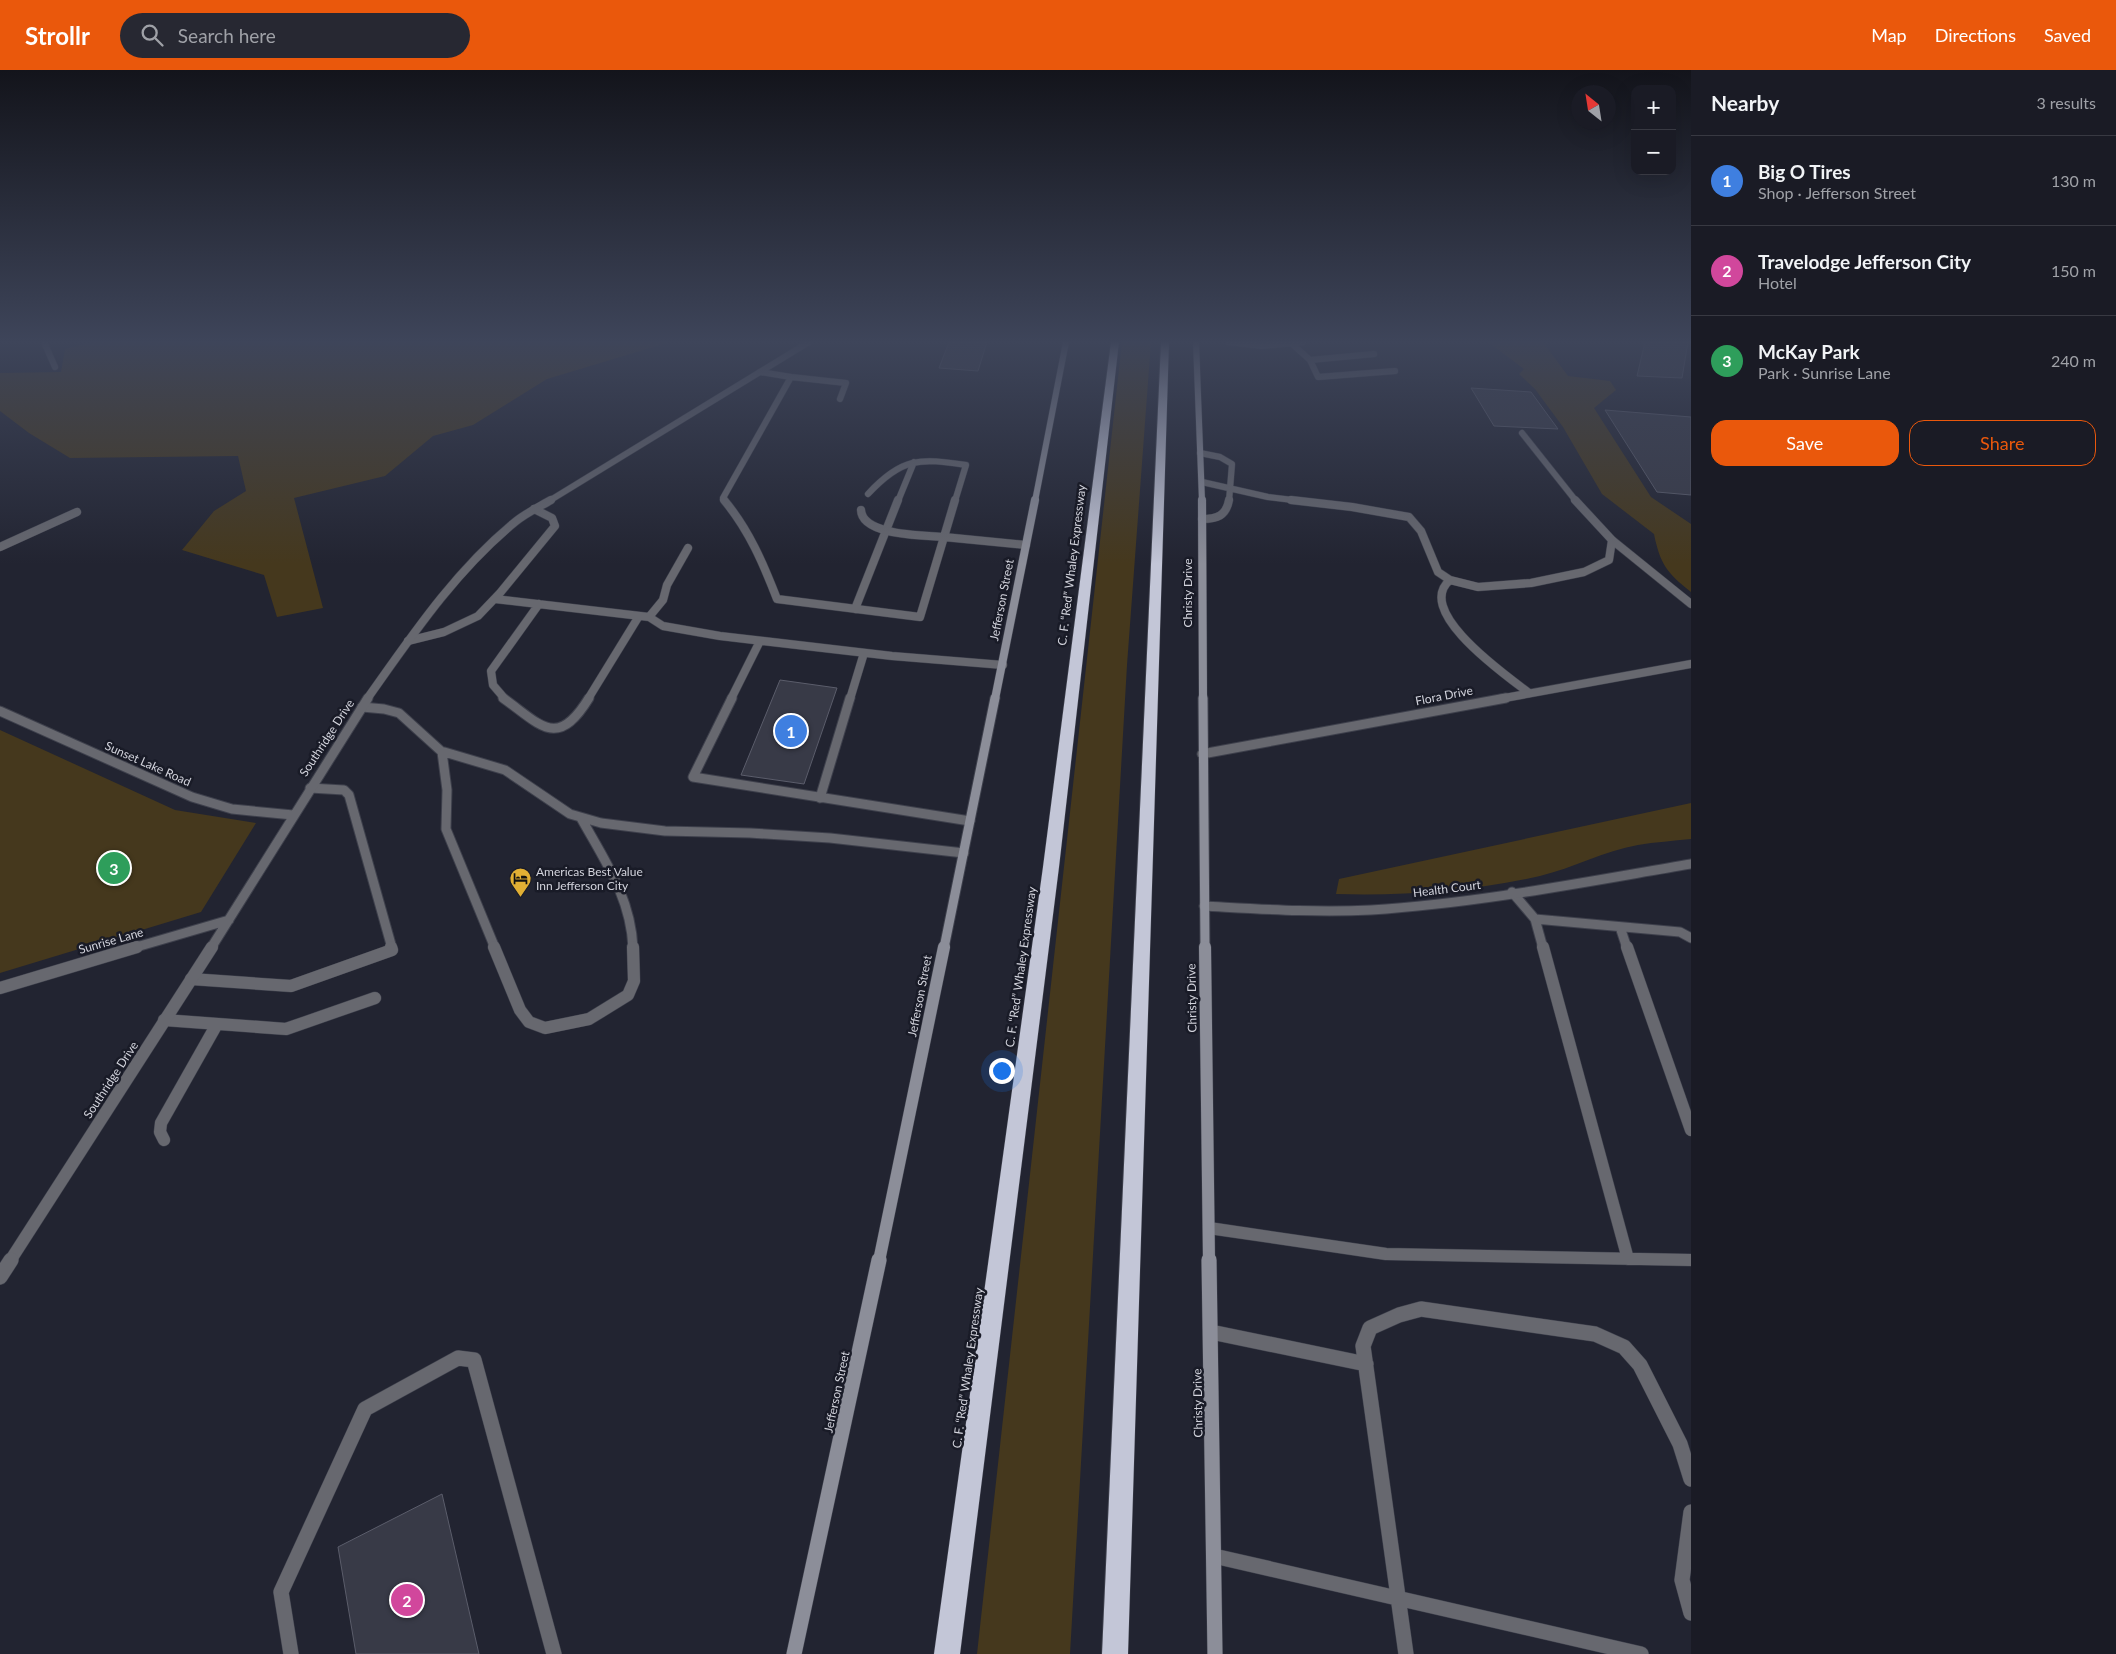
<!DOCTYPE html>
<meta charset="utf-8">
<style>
body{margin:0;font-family:Lato,sans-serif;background:#272832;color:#f1f3f6}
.controls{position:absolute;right:15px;top:15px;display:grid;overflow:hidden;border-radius:10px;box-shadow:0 5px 20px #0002}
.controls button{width:45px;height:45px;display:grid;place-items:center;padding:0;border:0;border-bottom:1px solid #383942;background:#1a1b25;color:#f1f3f6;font:25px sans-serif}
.compass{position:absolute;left:1571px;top:15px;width:45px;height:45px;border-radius:50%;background:#1a1b25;box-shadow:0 5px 20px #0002;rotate:330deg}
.you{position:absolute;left:1001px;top:1000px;width:18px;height:18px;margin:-12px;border:4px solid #fff;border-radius:50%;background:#1a73e8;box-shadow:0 0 0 8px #1a73e833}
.badge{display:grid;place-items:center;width:32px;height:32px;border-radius:50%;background:#ea580c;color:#fff;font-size:16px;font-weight:700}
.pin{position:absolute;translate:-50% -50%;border:2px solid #fff;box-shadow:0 1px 5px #0006}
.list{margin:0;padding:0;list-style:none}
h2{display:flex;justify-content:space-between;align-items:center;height:65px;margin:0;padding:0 20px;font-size:21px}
h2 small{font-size:16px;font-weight:400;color:#9fa1a7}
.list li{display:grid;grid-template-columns:32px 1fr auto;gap:15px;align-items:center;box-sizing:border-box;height:90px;padding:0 20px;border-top:1px solid #383942}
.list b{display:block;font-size:19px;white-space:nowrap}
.list p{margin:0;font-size:16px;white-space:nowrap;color:#9fa1a7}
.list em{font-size:16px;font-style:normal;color:#9fa1a7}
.actions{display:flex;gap:10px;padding:15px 20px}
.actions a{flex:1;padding:11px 0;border:1px solid #ea580c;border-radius:15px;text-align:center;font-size:18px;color:#ea580c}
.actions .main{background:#ea580c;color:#fff}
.icon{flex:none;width:28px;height:28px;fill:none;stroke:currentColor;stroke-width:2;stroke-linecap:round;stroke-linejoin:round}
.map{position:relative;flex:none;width:1691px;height:1584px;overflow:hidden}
header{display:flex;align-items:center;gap:30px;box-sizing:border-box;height:70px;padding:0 25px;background:#ea580c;color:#fff}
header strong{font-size:24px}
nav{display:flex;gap:28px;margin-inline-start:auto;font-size:18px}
.search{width:350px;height:45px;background:#272832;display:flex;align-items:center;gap:12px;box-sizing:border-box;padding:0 18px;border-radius:28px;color:#9fa1a7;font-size:19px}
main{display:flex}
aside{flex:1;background:#1a1b25}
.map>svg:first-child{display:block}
</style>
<header>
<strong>Strollr</strong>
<div class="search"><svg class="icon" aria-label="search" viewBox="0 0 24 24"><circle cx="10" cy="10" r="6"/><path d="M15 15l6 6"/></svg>Search here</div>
<nav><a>Map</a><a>Directions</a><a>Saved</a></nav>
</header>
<main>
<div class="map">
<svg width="1691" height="1584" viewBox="0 0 1691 1584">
<rect width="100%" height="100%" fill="#222431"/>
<!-- green -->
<path fill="#45381d" d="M93,272H670L547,309L473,355L433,366L385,406L294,428L323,538L277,547L264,505L182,480L214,441L246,421L238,386L70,388L29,363L0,341V303L61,302L65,279Z
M1122,272H1151L1127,595L1070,1584H977Z
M1488,272H1543L1568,306L1610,311L1616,320L1594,338L1651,427L1691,454V522C1667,503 1660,494 1654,464L1602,424L1563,357L1535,319L1519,304L1524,299Z
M0,660L175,740L256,753L201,842L0,903Z
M1691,733V769C1673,771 1655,772 1638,775C1604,781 1573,798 1540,806C1473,821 1404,826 1336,824L1339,809Z"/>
<!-- building -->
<path fill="#383a47" stroke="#5b5d6b" d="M949,272H987L978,301L939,298Z
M1645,272H1688L1682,308L1637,306Z
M1471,318L1531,322L1558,359L1494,356Z
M1605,340L1691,347V425L1657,422Z
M780,610L837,618L804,714L741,705Z
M442,1424L479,1584H356L338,1477Z"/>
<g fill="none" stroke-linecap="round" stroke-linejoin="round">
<defs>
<path id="lane-far4" d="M1291,273L1310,290L1318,307L1395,301
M1310,290L1374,284
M791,307L846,313L840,329
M1522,363L1576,431
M1200,383L1220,387L1232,394L1229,431
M1202,412L1268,427L1301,431
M868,424C902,387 920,388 966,395L955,431
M725,431L723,428L791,307L760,302
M898,431L914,392"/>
<path id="lane-far3" d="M724,430C749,460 763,493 777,529L920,547L944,467L1026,475
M1291,430L1352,437L1409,447L1421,461L1438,502L1450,510L1478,517L1531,513L1584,502L1609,490L1612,470
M1575,430L1612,470L1691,534
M861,440C862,466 925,465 944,467L955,430
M1202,449C1217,449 1226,446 1229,430
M1450,510C1413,541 1507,606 1529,623
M495,529L649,547L663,530L667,515L688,478
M855,539L898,430
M649,547L663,556L720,566L892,586L1003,595
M408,571L444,562L478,546L500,523L555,456L552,448L534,439
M505,629L493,615L491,601L539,534
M588,629L639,546
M731,629L760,571
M850,629L864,583"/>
<path id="lane-far2" d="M503,628C541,655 557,680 589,628
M732,628L693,707L970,751
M362,637L384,639L399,643L441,681L505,700L570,744L601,753L665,761L750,763L830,768L964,783
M442,682L447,720L446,759L495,878
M310,718L344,720L349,725L392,878
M820,728L850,628
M581,748C605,791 631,828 633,878
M1512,822L1535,849L1680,862L1691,868
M1535,849L1543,878
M1620,857L1627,878"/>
<path id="lane-far1" d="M494,877L520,940L529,952L545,958L589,949L628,925L634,911L633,877
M1543,877L1628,1189
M1627,877L1691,1060
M191,909L291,916L392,880L391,877
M164,950L286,959L375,928
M164,1070L160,1062L161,1053L217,954
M1209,1158L1386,1184L1691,1190"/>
<path id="lane" d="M1211,1262L1366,1294
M1691,1442L1682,1510L1691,1543
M1214,1486L1641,1584
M291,1584L281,1522L365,1339L458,1288L474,1290L554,1584
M1406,1584L1363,1276L1370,1258L1399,1245L1421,1239L1595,1264L1624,1277L1640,1295L1680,1374L1691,1409"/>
<path id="street-far4" d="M44,272L55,297
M1228,272L1262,276L1303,272
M549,431L809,272"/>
<path id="street-far3" d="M0,477L77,442
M367,629C411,567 455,501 515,452C526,443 539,437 551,430
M1499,629L1691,594"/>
<path id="street-far2" d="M0,641L192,727L232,739L293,745
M1202,684L1506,628
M1204,836C1260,839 1316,843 1371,840C1479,833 1585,812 1691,794
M133,878L229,850
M211,878L368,628"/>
<path id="street-far1" d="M0,918L137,877
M10,1191L212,877"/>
<path id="street" d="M0,1207L11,1190"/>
<path id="secondary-far4" d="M1196,272L1202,431
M1035,431L1066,272"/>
<path id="secondary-far3" d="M1202,430L1203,629
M995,629L1035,430"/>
<path id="secondary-far2" d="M1203,628L1205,878
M944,878L995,628"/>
<path id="secondary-far1" d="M1205,877L1209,1191
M879,1191L944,877"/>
<path id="secondary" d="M1209,1190L1215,1584
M794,1584L879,1190"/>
<path id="highway" d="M1111,272H1119L1059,797L960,1584H934L1043,797Z
M1161,272H1169L1128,1584H1102Z"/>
</defs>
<!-- lane-far4 casing -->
<use href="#lane-far4" stroke="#3e404c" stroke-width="7"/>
<!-- lane-far3 casing -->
<use href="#lane-far3" stroke="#3e404c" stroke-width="9"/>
<!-- lane-far2 casing -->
<use href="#lane-far2" stroke="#3e404c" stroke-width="11"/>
<!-- lane-far1 casing -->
<use href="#lane-far1" stroke="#3e404c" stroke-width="13"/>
<!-- lane casing -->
<use href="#lane" stroke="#3e404c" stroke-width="16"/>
<!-- street-far4 casing -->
<use href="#street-far4" stroke="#3e404c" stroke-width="7"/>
<!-- street-far3 casing -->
<use href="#street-far3" stroke="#3e404c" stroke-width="9"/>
<!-- street-far2 casing -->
<use href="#street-far2" stroke="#3e404c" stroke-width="11"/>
<!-- street-far1 casing -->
<use href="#street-far1" stroke="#3e404c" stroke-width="13"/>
<!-- street casing -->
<use href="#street" stroke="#3e404c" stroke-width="16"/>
<!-- secondary-far4 casing -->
<use href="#secondary-far4" stroke="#3e404c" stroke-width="7"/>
<!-- secondary-far3 casing -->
<use href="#secondary-far3" stroke="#3e404c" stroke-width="9"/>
<!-- secondary-far2 casing -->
<use href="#secondary-far2" stroke="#3e404c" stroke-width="11"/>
<!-- secondary-far1 casing -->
<use href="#secondary-far1" stroke="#3e404c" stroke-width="13"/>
<!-- secondary casing -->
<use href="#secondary" stroke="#3e404c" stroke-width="16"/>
<!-- highway casing -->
<use href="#highway" stroke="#3e404c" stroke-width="1"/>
<!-- lane-far4 -->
<use href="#lane-far4" stroke="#67686f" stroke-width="6"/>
<!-- lane-far3 -->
<use href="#lane-far3" stroke="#67686f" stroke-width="8"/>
<!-- lane-far2 -->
<use href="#lane-far2" stroke="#67686f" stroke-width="9"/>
<!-- lane-far1 -->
<use href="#lane-far1" stroke="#67686f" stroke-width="12"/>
<!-- lane -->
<use href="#lane" stroke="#67686f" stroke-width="15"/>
<!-- street-far4 -->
<use href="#street-far4" stroke="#67686f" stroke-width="6"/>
<!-- street-far3 -->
<use href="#street-far3" stroke="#67686f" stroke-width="8"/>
<!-- street-far2 -->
<use href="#street-far2" stroke="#67686f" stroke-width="9"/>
<!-- street-far1 -->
<use href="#street-far1" stroke="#67686f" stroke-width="12"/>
<!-- street -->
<use href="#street" stroke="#67686f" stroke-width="15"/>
<!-- secondary-far4 -->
<use href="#secondary-far4" stroke="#8c8e99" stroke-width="6"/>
<!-- secondary-far3 -->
<use href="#secondary-far3" stroke="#8c8e99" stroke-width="8"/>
<!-- secondary-far2 -->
<use href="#secondary-far2" stroke="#8c8e99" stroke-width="9"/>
<!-- secondary-far1 -->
<use href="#secondary-far1" stroke="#8c8e99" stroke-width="12"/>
<!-- secondary -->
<use href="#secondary" stroke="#8c8e99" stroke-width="15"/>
<!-- highway -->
<use href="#highway" fill="#c3c6d7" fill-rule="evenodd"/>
</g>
<!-- sky -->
<linearGradient id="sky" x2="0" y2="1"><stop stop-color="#13141b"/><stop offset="0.55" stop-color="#3e455a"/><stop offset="1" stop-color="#3e455a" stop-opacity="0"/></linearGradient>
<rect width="1691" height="494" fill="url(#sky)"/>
<!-- icons -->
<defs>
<symbol id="hotel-pin" viewBox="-11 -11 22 30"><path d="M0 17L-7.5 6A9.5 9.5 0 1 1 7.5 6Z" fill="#e1af34" stroke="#191b27"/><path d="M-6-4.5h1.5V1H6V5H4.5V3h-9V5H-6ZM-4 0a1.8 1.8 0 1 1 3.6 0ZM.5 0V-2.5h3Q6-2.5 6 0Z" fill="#111"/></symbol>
</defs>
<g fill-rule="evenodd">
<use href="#hotel-pin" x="508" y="796" width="25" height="34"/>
</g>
<g text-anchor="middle" stroke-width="5" stroke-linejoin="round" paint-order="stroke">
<!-- street labels -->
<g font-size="12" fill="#d2d3dc" stroke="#191b27">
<text transform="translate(1072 495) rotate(-83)" y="4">C. F. “Red” Whaley Expressway</text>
<text transform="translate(1188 523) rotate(-90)" y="4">Christy Drive</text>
<text transform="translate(1002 530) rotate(-79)" y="4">Jefferson Street</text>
<text transform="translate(1444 626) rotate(-11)" y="4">Flora Drive</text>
<text transform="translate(327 668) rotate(-57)" y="4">Southridge Drive</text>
<text transform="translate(148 694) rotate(24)" y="4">Sunset Lake Road</text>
<text transform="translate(1447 819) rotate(-7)" y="4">Health Court</text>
<text transform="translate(111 871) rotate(-16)" y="4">Sunrise Lane</text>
<text transform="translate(1021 897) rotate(-82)" y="4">C. F. “Red” Whaley Expressway</text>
<text transform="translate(920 926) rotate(-79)" y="4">Jefferson Street</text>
<text transform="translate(1192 928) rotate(-91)" y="4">Christy Drive</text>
<text transform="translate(111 1010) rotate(-57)" y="4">Southridge Drive</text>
<text transform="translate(968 1298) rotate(-82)" y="4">C. F. “Red” Whaley Expressway</text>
<text transform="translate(837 1322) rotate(-78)" y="4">Jefferson Street</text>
<text transform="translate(1198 1333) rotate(-91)" y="4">Christy Drive</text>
</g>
<!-- poi labels -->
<g font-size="12" fill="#d2d3dc" stroke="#191b27" text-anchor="start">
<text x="536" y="806">Americas Best Value<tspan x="536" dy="14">Inn Jefferson City</tspan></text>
</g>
</g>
</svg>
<div class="controls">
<button>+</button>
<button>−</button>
</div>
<svg class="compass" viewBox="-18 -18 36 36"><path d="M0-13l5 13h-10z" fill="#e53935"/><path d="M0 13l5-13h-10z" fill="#9fa1a7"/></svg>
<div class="you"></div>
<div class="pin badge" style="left:791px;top:661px;background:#3f7fe0">1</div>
<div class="pin badge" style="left:407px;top:1530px;background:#d1479c">2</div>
<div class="pin badge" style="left:114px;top:798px;background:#2e9e5b">3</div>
</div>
<aside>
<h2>Nearby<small>3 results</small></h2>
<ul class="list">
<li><span class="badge" style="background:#3f7fe0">1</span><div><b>Big O Tires</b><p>Shop · Jefferson Street</p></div><em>130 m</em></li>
<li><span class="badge" style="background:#d1479c">2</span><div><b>Travelodge Jefferson City</b><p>Hotel</p></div><em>150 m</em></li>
<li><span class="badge" style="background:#2e9e5b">3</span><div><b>McKay Park</b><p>Park · Sunrise Lane</p></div><em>240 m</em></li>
</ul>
<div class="actions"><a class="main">Save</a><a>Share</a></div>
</aside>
</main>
